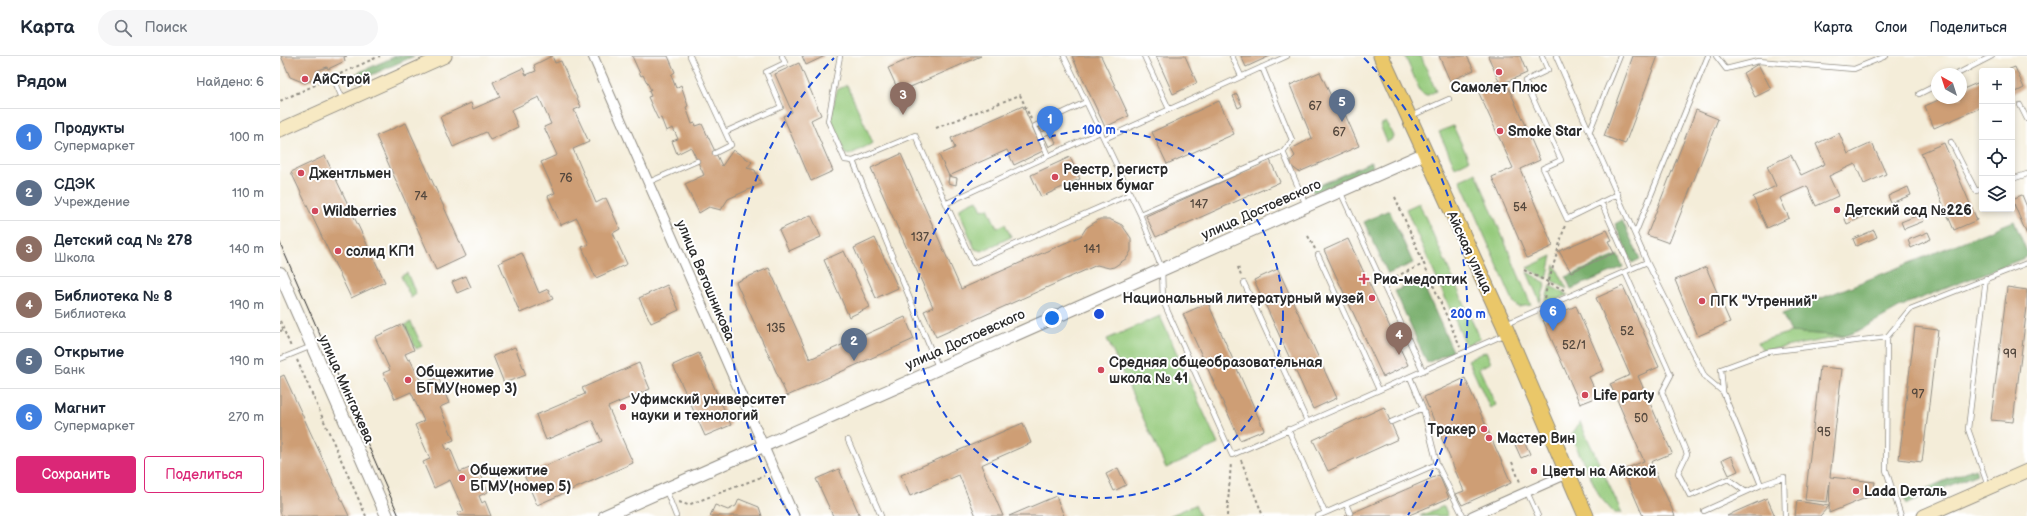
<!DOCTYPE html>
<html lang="ru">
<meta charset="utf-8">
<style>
body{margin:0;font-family:"Balsamiq Sans",sans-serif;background:#f6f6f7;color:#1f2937}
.controls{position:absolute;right:12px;top:12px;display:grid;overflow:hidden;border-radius:4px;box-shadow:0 2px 6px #0003}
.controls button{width:36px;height:36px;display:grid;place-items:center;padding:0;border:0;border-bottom:1px solid #e0e1e3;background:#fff;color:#1f2937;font:20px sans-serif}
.compass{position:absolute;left:1651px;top:12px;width:36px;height:36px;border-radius:50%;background:#fff;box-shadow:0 2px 6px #0003;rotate:321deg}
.you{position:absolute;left:772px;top:262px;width:14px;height:14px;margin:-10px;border:3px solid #fff;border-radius:50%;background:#1a73e8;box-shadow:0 0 0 6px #1a73e833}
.badge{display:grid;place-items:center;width:26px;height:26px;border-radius:50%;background:#db2777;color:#fff;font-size:13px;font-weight:700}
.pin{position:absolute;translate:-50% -33px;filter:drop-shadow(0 1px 2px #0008)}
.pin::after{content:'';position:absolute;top:21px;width:14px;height:12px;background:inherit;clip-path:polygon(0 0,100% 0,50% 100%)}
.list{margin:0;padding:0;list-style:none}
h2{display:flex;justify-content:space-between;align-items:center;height:52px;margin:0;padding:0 16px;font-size:17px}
h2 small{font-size:13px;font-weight:400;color:#747a83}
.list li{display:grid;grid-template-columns:26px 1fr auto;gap:12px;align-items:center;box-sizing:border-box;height:56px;padding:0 16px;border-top:1px solid #e0e1e3}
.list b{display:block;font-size:15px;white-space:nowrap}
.list p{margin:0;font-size:13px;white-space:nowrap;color:#747a83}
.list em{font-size:13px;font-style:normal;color:#747a83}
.actions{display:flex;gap:8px;padding:12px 16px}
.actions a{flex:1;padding:9px 0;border:1px solid #db2777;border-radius:4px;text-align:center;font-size:14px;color:#db2777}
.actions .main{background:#db2777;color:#fff}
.icon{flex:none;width:22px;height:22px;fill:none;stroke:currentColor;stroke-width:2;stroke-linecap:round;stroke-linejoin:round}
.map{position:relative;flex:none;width:1747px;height:460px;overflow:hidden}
header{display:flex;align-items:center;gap:24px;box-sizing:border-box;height:56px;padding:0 20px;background:#fff;border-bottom:1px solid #e0e1e3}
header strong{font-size:19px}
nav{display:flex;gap:22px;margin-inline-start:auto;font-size:14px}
.search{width:280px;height:36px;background:#f6f6f7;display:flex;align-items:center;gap:10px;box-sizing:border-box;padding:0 14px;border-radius:22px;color:#747a83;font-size:15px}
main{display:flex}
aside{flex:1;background:#fff}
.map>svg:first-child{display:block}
</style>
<header>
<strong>Карта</strong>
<div class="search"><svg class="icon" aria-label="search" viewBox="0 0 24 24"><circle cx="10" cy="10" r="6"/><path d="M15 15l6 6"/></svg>Поиск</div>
<nav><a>Карта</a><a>Слои</a><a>Поделиться</a></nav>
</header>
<main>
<aside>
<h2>Рядом<small>Найдено: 6</small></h2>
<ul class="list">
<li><span class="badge" style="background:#3f7fe0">1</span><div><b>Продукты</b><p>Супермаркет</p></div><em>100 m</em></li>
<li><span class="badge" style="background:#5c6f8a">2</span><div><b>СДЭК</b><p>Учреждение</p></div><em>110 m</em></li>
<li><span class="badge" style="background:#8d6e63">3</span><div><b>Детский сад № 278</b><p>Школа</p></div><em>140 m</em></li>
<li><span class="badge" style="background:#8d6e63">4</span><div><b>Библиотека № 8</b><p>Библиотека</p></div><em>190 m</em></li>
<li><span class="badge" style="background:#5c6f8a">5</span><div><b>Открытие</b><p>Банк</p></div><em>190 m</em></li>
<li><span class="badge" style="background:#3f7fe0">6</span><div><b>Магнит</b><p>Супермаркет</p></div><em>270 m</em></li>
</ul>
<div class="actions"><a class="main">Сохранить</a><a>Поделиться</a></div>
</aside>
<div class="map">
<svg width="1747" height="460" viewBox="0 0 1747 460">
<rect width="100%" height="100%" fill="#fff"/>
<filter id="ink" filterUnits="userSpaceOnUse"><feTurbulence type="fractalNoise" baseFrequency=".025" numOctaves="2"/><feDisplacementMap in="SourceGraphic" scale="8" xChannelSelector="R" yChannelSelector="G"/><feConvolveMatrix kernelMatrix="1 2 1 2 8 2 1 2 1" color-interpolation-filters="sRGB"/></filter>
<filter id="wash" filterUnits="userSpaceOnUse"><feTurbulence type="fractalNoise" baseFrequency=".012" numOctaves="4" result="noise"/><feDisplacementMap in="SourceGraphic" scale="16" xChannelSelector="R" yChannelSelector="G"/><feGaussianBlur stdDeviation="0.9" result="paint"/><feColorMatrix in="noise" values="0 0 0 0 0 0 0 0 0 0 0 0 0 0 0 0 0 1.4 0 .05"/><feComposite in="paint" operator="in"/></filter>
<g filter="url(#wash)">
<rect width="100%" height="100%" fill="#f4edd9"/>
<!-- green -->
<path fill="#95ca7c" stroke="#607a54" d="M1125,0H1141L1156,35L1146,40L1141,37Z
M567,29L593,87L569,99L565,98L563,93L550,64L557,34Z
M1106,66L1113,80L1111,84L1107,86L1100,69Z
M1173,70L1189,104L1175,111L1159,76Z
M1196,117L1251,249L1238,251L1234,247L1180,124Z
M697,144L702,154L708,152L717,172L725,168L731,181L702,195L695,193L679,155L681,151Z
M1139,147L1200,283L1186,289L1126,153Z
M1272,200L1267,223L1247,212Z
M1275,209L1287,233L1271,224Z
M1247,216L1266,227L1260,246Z
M127,217L136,238L131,242L121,220Z
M1270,230L1288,239L1264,249Z
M880,260L938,388L886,412L827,283Z
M131,266L142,290L136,293L125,269Z
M1511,276L1565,280L1483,295L1478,286Z
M1206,295L1211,307L1199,312L1216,349L1210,352L1188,304Z
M1300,366L1342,457H1334L1320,441L1291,380Z
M915,449L920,460H889Z
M1164,450L1168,460H1140Z"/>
<!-- forest -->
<path fill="#78ae6c" stroke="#526c4c" d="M116,0H134L76,26L73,19Z
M1091,106L1093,111L1034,137L1031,133Z
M1109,154L1133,207L1108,218L1084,166Z
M1342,164L1360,203L1352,207L1335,168Z
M1734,165L1747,196V201L1628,247L1578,275L1565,280L1511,276L1502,258Z
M1338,199L1343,211L1291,233L1286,221Z
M1141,224L1173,295L1147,307L1115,235Z
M1695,412L1697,418L1627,448L1624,442Z"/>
<g id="blocks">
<!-- building -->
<path fill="#ce9e75" d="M1,0H67L64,1L65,5L48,13L47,11L36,15L39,21L25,27L10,21Z
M272,0L275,7L281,5L301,51L294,54L309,86L293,93L316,147L326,142L340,173L333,177L347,208L316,222L302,191L309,188L297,162L281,169L268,140L275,137L261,106L277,99L264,71L271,68L259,41L231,54L238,71L210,84L206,76L173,91L160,61L191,47L193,53L220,41L213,26L243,12L246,19L256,15L254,9Z
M352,0H388L395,16L391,19L396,32L401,29L408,50L406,51L412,68L415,67L416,70L422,68L442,110L453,94L472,106L467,112L475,114L481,128L448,143L441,154L429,151L419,157L405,128L424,119L411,91L397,98L392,85L398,83L393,72L386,75L381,62L378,63L375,57L368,41L371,40L369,35L371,34L363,19L361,20Z
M522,0H545L526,9Z
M636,0H701L619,36L608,12Z
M792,0H821L849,60L825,71Z
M876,0H905L917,27L893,38Z
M961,0H990L966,11Z
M1159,0H1187L1194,14L1170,25Z
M1208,0H1240L1247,17L1226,26L1260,104L1240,113L1273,190L1247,202L1212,121L1233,112L1198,35L1219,25Z
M1353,0H1378L1345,88L1324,80Z
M519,7L541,59L531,64L553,115L531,125L503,60L512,56L495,18Z
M1478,8L1491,33L1475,41L1463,17Z
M1735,11L1744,32L1732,38V15H1725Z
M1040,16L1055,49L1060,47L1079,90L1019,116L1011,110V104L1015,100L1011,93L1032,82L1010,29Z
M1702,25V51L1654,72L1645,50L1663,42H1681V34Z
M957,38L962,50L958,52L953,40Z
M939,45L954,78L887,108L872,76Z
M743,50L763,95L734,109L727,94L669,120L677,122L676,129L668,127L669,120L659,99L675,92L671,82Z
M1416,54L1438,63L1389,187L1367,179Z
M775,63L778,68L762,76L759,71Z
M126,67L186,200L156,214L96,80Z
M772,77L776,87L769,91L764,80Z
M1559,77L1568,98L1592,87L1606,118L1584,128L1575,108L1549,120L1558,140L1536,150L1527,130L1500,142L1509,162L1487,172L1473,141L1496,130L1487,110L1511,99L1521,119L1545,108L1536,88Z
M1664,87L1697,164L1674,174L1641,97Z
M621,98L681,233L801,180L806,172L820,163H829L842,169L851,182V195L847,202L834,211L829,212L817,209L656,281L644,255L653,251L591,112Z
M45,100L105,226L71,242L11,116Z
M790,101L800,123L761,141L751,119Z
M990,104L1000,126L876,181L866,160Z
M1628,131L1631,139L1611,147L1608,140Z
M1742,139L1747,151V179L1732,143Z
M1584,152L1587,159L1567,168L1564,161Z
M1641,158L1644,165L1624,173L1621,166Z
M531,159L541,181L509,195L499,174Z
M1327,174L1332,184L1328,185L1334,197L1291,216L1279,195Z
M1594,174L1597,181L1576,190L1573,183Z
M1648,176L1651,183L1631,192L1628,184Z
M595,182L618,232L596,242L574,192Z
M1068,183L1128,309L1103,321L1044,194Z
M564,195L590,251L569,261L544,204Z
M242,197L259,237L268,233L273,243L240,257L219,207Z
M1426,211L1450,266L1418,280L1395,224Z
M489,212L530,303L625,261L634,283L507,340L456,226Z
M998,213L1057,342L1033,353L974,224Z
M186,220L191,231L177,237L172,226Z
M387,229L399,254L371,267L359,242Z
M1343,230L1379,311L1358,320L1392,397L1371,406L1395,460H1363L1343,414L1364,405L1330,328L1350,319L1316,242Z
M1727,231L1747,234V251L1733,366L1711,364Z
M928,247L984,374L960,384L903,258Z
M1296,250L1324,314L1309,321L1318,341L1300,348L1263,264Z
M123,268L134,294L125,298L128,304L130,303L142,328L158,321L169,347L160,351L174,384L164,388L167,394L170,392L180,416L197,409L208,436L199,440L202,447L205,445L211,460H178L177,457L184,455L170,424L154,432L143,406L150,403L135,369L144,365L131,336L115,343L103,317L110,314L95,281Z
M1635,271L1658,274L1642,406L1619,403Z
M235,291L246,319L224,327L213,300Z
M419,297L451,369L425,380L393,309Z
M359,307L370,333L328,351L353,407L257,449L244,419L322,385L312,364L266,384L256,359L305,338L302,332Z
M1540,311L1562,313L1550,421L1595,426L1593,439L1549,457L1550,425L1547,446L1525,444Z
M4,319L69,460H2L0,456V321Z
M1185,322L1231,427L1182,449L1176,438L1184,435L1144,341Z
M1104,351L1118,383L1048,415L1033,384Z
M743,367L751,387L701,409L723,460H696L679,419L630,440L621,419Z
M1242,380L1250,398L1241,402L1233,384Z
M1451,400L1458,415L1449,419L1442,404Z
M838,412L846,429L834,435L826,418Z
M559,413L565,427L580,460H553L536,423Z
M1159,419L1169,442L1127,460H1065Z
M776,440L784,460H729Z
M1487,442L1495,460H1447L1455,456Z
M459,443L479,451L482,460H430L435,449L448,454L456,450Z
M1517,445L1549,450L1540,460H1515Z"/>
</g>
</g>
<g filter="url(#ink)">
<use href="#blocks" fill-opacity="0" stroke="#908c82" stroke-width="1"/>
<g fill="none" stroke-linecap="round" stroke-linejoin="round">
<defs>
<path id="service" d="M410,0L451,89L435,97
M560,0L548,65L565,104L573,105
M784,0L860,158L882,213L883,245L952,399L1226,278
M864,0L889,53
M952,0L961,20
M1262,0L1268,14L1245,25L1281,104L1263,112L1287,163L1338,138
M1276,0L1367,206L1425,321L1443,336L1481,429L1504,421L1505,460
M1436,0L1446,13L1478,5L1574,13L1606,0
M982,11L1012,84L1003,96L1026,149
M1677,18L1712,0
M53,21L63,44
M1639,38L1657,29
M1740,49L1747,63
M1131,60L1169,43
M1310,74L1340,0
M445,76L501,51L486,16L505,7L502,0
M824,83L1007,0
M1671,86L1696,135L1702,133
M768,100L755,70L806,46
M1732,123L1747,118
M369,126L417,105
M1060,135L1143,315
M1321,146L1351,213
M667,147L820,76
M860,158L1003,96
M1355,178L1428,0
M1038,199L1099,334
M1345,216L1391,319L1382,336L1407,398L1398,417L1410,440L1448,423L1466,436L1424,455
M1706,222L1688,373L1708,430
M964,227L1027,365
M1226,268L1367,206
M1607,281L1606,414L1621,460
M0,303L32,290
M658,311L573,105L635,79L693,207L850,138
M1130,321L1143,352L1157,408L1183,460
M1443,336L1441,313L1487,296L1607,281L1630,253L1747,207
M1111,366L1143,352
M1008,373L1045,457
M568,384L601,460
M386,434L396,460
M1247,436L1258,460
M1466,436L1481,429
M1066,448L1070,457
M1038,460L1157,408"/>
<path id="minor" d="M313,0L514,460
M1192,460L1289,417"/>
<path id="tertiary" d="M0,217L107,460
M325,460L1146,97"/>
<path id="secondary" d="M0,74L165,0
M1644,460L1747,415"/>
<path id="primary" d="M1101,0L1224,269L1306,460"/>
</defs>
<!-- service casing -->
<use href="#service" stroke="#908c82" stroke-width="6"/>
<!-- minor casing -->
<use href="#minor" stroke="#908c82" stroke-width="11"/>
<!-- tertiary casing -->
<use href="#tertiary" stroke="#908c82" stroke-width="14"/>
<!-- secondary casing -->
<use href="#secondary" stroke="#908c82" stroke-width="15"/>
<!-- primary casing -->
<use href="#primary" stroke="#908c82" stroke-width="17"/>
<!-- path -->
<path stroke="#908c82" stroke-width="2" stroke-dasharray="3 3" stroke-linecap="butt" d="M60,18L100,0
M0,45L46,24
M656,72L740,39L751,63
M1115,141L1180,291
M1028,180L1035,193
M958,211L961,220
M1244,214L1284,234
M1110,223L1144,208
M1264,242L1285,169
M0,265L11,291
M0,275L4,274
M17,304L86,460
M961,404L983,460
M1232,406L1240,426
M399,446L408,449L484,420
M947,460L951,407"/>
<!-- service -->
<use href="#service" stroke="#fff" stroke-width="4.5"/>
<!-- minor -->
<use href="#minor" stroke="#fff" stroke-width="9"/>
<!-- tertiary -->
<use href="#tertiary" stroke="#fff" stroke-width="12"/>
<!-- secondary -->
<use href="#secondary" stroke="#f7e9c3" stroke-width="13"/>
<!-- primary -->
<use href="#primary" stroke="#eac769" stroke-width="15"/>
<!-- tram -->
<path stroke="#2b2b2b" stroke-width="1" d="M0,187L119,460"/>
</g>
</g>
<!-- distance rings -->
<g fill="none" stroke="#1d4ed8" stroke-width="2" stroke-dasharray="7 5">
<circle cx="819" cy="258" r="184"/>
<path d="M510 459A369 369 0 0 1 554 2M1084 2A369 369 0 0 1 1128 459"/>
</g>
<!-- markers -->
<g fill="#d1495b" stroke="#fff" stroke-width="1.5">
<circle cx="1219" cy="16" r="4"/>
<circle cx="25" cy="23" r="4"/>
<circle cx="1220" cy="75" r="4"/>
<circle cx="21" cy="117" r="4"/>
<circle cx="775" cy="121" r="4"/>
<circle cx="1557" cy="154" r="4"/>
<circle cx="35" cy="155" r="4"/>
<circle cx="58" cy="195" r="4"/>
<path d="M1082 217h4v4h4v4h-4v4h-4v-4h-4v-4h4z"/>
<circle cx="1092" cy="242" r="4"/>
<circle cx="1422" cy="245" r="4"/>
<circle cx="821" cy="314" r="4"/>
<circle cx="128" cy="324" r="4"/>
<circle cx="1305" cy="339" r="4"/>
<circle cx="343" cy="351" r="4"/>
<circle cx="1204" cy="373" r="4"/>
<circle cx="1209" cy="382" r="4"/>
<circle cx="1254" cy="415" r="4"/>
<circle cx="182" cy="422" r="4"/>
<circle cx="1576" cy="435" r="4"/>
</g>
<g text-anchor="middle" stroke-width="4" stroke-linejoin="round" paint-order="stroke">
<!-- number labels -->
<g font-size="12" fill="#54483e">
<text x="1035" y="54">67</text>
<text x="1059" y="80">67</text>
<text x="286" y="126">76</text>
<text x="141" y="144">74</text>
<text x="919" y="152">147</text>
<text x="1240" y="155">54</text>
<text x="640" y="185">137</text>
<text x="812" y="197">141</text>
<text x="496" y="276">135</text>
<text x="1347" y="279">52</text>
<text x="1294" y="293">52/1</text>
<text x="1730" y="302">99</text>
<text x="1638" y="342">97</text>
<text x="1361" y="366">50</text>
<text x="1544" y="380">95</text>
</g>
<!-- poi labels -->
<g font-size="14" font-weight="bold" fill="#2b2b2b" stroke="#fff" text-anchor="start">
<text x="33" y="28">АйСтрой</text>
<text x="1219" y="36" text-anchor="middle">Самолет Плюс</text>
<text x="1228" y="80">Smoke Star</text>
<text x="783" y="118">Реестр, регистр<tspan x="783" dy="16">ценных бумаг</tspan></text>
<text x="29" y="122">Джентльмен</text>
<text x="1565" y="159">Детский сад №226</text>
<text x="43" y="160">Wildberries</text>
<text x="66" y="200">солид КП1</text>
<text x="1093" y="228">Риа-медоптик</text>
<text x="1084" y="247" text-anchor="end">Национальный литературный музей</text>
<text x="1430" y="250">ПГК "Утренний"</text>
<text x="829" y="311">Средняя общеобразовательная<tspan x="829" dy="16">школа № 41</tspan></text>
<text x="136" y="321">Общежитие<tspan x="136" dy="16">БГМУ(номер 3)</tspan></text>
<text x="1313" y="344">Life party</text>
<text x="351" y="348">Уфимский университет<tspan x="351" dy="16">науки и технологий</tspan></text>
<text x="1196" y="378" text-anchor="end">Тракер</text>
<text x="1217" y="387">Мастер Вин</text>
<text x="190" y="419">Общежитие<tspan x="190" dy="16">БГМУ(номер 5)</tspan></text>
<text x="1262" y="420">Цветы на Айской</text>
<text x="1584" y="440">Lada Dеталь</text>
</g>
<!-- street labels -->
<g font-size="14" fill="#2b2b2b" stroke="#fff">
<text transform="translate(981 153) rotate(-24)" y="5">улица Достоевского</text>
<text transform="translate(1190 196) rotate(65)" y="5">Айская улица</text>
<text transform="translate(426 224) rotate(67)" y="5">улица Ветошникова</text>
<text transform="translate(685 283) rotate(-24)" y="5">улица Достоевского</text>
<text transform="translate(67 333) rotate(66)" y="5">улица Мингажева</text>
</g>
</g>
<circle cx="819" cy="258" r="6" fill="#1d4ed8" stroke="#fff" stroke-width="2"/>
<g font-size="12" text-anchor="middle" font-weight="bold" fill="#1d4ed8" stroke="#fff" stroke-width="4" stroke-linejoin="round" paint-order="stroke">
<text x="819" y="78">100 m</text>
<text x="1188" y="262">200 m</text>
</g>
</svg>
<div class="controls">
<button>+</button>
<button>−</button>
<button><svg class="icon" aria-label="locate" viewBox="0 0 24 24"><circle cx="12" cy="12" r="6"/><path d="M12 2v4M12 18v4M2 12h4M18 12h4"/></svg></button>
<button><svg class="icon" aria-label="layers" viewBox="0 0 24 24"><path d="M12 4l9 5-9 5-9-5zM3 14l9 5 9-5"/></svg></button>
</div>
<svg class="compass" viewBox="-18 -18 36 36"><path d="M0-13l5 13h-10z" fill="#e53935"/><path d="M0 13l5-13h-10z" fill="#747a83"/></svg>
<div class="you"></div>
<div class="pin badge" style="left:770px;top:83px;background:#3f7fe0">1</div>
<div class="pin badge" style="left:574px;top:305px;background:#5c6f8a">2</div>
<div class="pin badge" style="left:623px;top:59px;background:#8d6e63">3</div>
<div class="pin badge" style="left:1119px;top:299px;background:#8d6e63">4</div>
<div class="pin badge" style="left:1062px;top:66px;background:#5c6f8a">5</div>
<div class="pin badge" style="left:1273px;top:275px;background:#3f7fe0">6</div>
</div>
</main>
